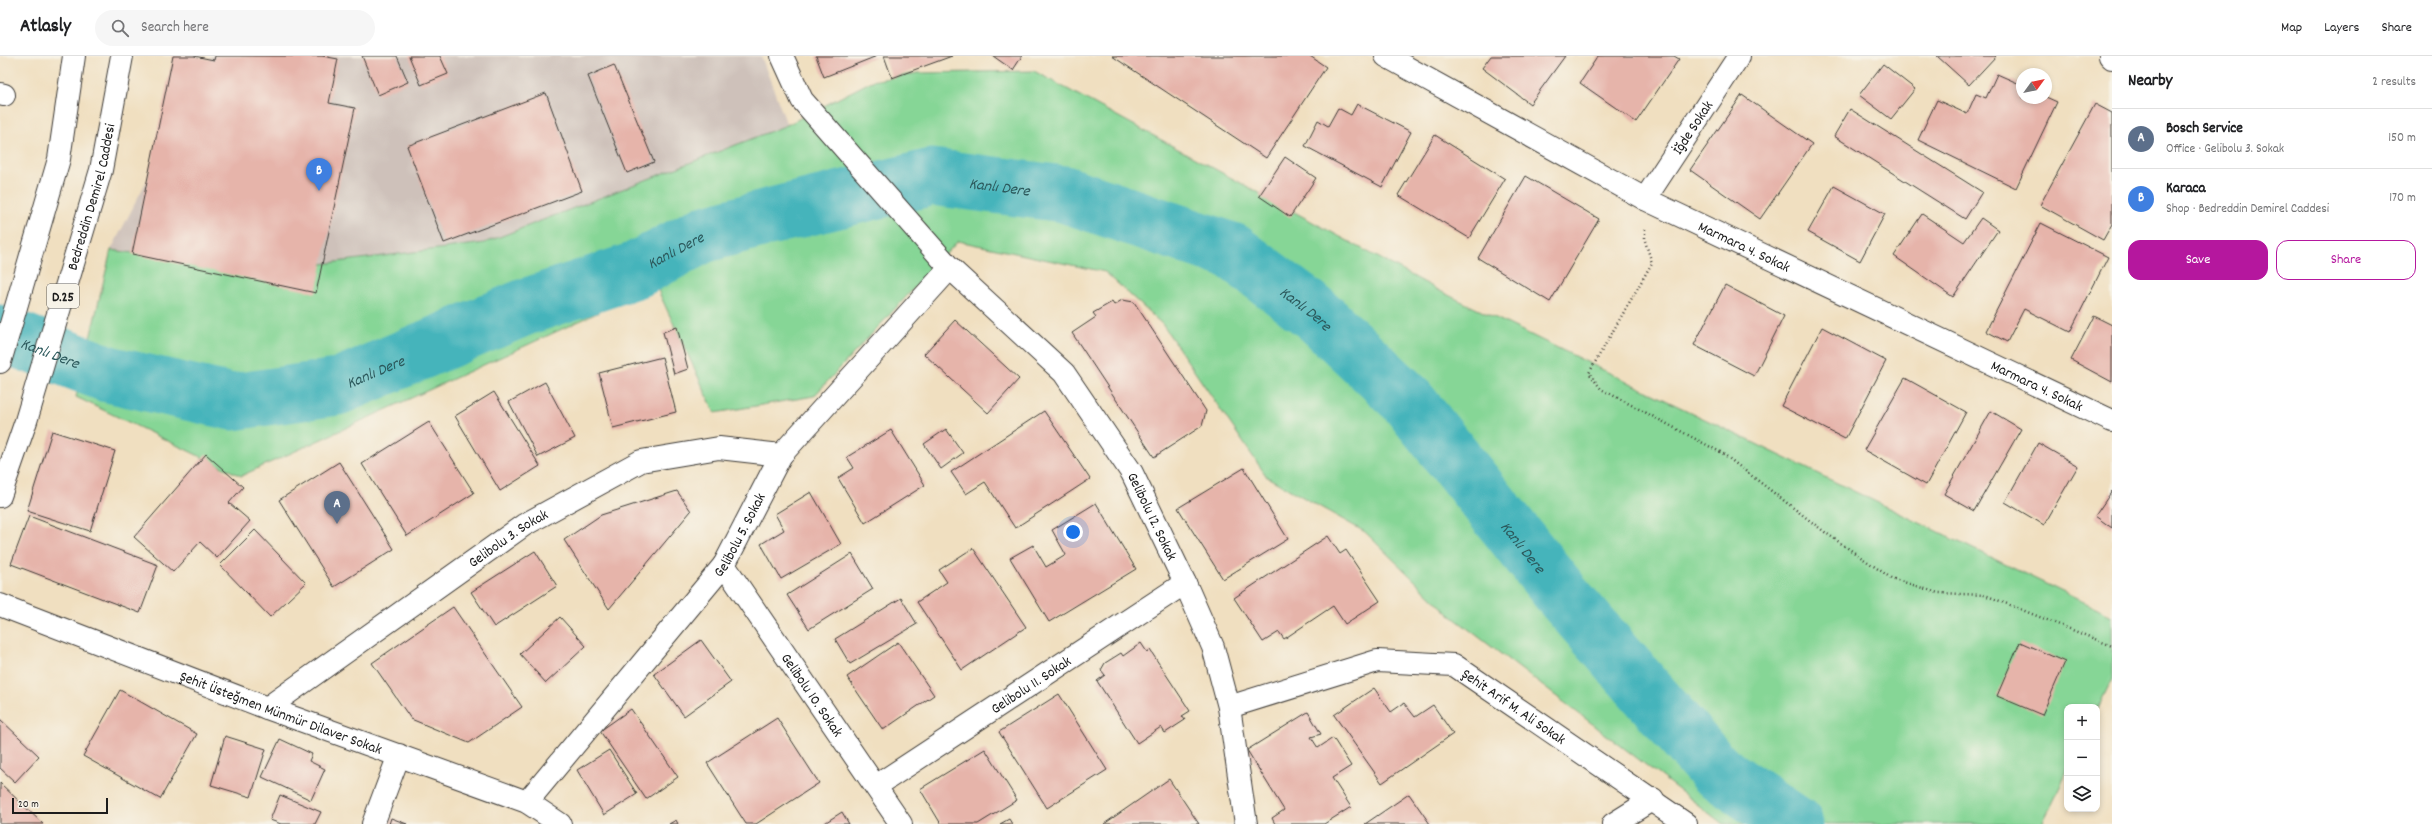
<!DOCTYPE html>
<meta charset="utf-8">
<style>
body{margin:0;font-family:Dekko,sans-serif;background:#f6f6f6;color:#202124}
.controls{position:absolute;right:12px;bottom:12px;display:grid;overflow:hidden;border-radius:8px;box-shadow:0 2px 6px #0003}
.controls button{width:36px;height:36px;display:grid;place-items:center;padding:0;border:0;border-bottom:1px solid #e0e0e0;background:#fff;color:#202124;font:20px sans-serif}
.compass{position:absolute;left:2016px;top:12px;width:36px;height:36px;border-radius:50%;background:#fff;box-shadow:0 2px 6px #0003;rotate:57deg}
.scale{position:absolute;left:12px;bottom:10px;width:96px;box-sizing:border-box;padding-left:4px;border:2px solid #1c1c1c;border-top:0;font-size:11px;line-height:14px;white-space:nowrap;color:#1c1c1c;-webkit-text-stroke:3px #f7f3e8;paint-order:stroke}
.you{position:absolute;left:1073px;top:476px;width:14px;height:14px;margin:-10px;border:3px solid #fff;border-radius:50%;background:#1a73e8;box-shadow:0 0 0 6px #1a73e833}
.badge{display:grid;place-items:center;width:26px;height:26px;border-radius:50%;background:#b5179e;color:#fff;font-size:13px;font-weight:700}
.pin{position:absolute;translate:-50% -33px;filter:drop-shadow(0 1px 2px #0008)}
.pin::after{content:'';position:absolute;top:21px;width:14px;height:12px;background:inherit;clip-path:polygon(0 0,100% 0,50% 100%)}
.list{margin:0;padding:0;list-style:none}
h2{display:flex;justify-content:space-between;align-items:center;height:52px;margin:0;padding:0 16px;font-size:17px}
h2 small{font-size:13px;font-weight:400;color:#757577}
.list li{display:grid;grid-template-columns:26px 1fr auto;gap:12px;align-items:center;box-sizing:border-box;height:60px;padding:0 16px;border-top:1px solid #e0e0e0}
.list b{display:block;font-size:15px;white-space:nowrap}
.list p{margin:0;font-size:13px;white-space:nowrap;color:#757577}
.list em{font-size:13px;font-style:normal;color:#757577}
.actions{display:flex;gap:8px;padding:12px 16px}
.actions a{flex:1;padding:9px 0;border:1px solid #b5179e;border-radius:12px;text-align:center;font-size:14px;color:#b5179e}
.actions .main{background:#b5179e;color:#fff}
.icon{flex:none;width:22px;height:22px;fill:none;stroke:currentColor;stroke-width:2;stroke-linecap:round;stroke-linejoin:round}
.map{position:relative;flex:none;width:2112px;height:768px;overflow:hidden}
header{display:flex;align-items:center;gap:24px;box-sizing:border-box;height:56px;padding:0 20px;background:#fff;border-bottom:1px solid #e0e0e0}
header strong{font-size:19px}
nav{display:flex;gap:22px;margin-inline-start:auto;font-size:14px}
.search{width:280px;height:36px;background:#f6f6f6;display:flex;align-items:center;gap:10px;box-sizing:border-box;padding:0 14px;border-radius:22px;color:#757577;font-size:15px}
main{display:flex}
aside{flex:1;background:#fff}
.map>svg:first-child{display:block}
</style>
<header>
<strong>Atlasly</strong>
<div class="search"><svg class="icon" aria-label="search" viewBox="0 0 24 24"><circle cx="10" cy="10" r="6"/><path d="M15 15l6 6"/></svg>Search here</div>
<nav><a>Map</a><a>Layers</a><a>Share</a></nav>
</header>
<main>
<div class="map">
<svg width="2112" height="768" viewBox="0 0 2112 768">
<rect width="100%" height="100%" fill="#f7f3e8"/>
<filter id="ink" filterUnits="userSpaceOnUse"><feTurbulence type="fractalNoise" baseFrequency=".025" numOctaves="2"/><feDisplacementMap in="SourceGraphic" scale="8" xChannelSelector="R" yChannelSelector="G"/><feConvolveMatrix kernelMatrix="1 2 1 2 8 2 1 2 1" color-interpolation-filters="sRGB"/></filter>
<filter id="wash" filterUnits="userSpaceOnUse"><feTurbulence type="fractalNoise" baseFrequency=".012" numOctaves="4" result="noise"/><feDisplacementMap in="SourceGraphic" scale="16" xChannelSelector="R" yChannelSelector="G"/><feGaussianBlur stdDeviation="0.9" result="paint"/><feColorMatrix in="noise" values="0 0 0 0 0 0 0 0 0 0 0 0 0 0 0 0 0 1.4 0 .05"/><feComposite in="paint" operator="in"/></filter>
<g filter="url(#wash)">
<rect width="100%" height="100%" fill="#f0dfc0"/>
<!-- industrial -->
<path fill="#cec1ba" d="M211,0H761L787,69L484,187L267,215L111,194Z"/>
<!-- green -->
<path fill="#86d696" stroke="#517959" d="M1034,15L1442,236L2112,560V623L2097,654V651H2067V716L2043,766L2045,768H1723L1450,559L1365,476L1267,421L1162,268L1105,216L958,185L814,340L715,357L656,230L241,420L76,341L111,194L267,215L484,187L787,69L872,25L918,17Z"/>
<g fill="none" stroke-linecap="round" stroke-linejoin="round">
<!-- river -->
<path stroke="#44b4bb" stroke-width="57" id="s1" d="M0,277L108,318L232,346L337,331L525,251L636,214L702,179L768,161L932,121L1064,138L1232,195L1317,259L1406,343L1564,541L1715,714L1795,768"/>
</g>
<g id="blocks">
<!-- building -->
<path fill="#e6b4aa" d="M173,0H194L214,4L215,0H322L338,3L329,47L355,52L316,237L132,198Z
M362,0H397L408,26L378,39Z
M409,0H440L448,18L421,29Z
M816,0H877L824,21Z
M884,0H952L892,22Z
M993,0H1022L1013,14Z
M1112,0H1310L1326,11L1266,102Z
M1491,0H1565L1530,48L1482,12Z
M1598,0H1674L1679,3L1636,66L1580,27Z
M1937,0H1996L1969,29Z
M1883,8L1915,33L1891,63L1859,39Z
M614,9L654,106L627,117L588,20Z
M1997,18L2022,29V42L2046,41L2057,46L2016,132L1918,84L1937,44L1967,58L1976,38L1986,42Z
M546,37L582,135L444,187L407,90Z
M1742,39L1812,88L1760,163L1690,114Z
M1357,48L1411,76L1382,131L1305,90L1318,64L1328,70L1338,52L1351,59Z
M2095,48L2112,57V168L2103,184L2040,149Z
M1850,53L1982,136L1965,163L1834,80Z
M1435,79L1505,123L1469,182L1398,139Z
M1285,101L1316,122L1290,161L1259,140Z
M1526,120L1599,163L1550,246L1478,202Z
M1834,130L1885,158L1860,205L1808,176Z
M1922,158L1964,186L1981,162L1998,174L1953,241L1894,200Z
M2041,167L2108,201L2070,276L2024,253L2007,286L1986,275Z
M1725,229L1784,260L1754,320L1694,289Z
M1122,244L1134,246L1206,355L1202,370L1154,401L1072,277L1096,261L1093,257L1112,246L1114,249Z
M2094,260L2112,269V326L2071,304Z
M955,264L1019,323L988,357L924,298Z
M677,271L688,313L674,318L663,276Z
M1822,271L1886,305L1845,383L1781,350Z
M662,301L676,356L613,372L599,317Z
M1905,322L1966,356L1926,429L1864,394Z
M545,326L575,382L538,401L509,346Z
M494,336L540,410L500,435L455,360Z
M1044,355L1090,423L1015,472L985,426L966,438L951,416Z
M1991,355L2021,373L1974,455L1944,438Z
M429,366L474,437L407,480L362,408Z
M946,373L963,397L941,413L924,388Z
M891,374L925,429L865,467L838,422L854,412L847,401Z
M52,375L115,395L90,475L27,455Z
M2038,387L2078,410L2044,469L2005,446Z
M206,398L243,431L229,447L250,465L217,502L200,486L173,516L134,481Z
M339,406L394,493L334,531L279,444Z
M1244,412L1288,483L1223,523L1178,452Z
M677,435L691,455L609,553L564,484L601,459Z
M2112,435V472L2095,460Z
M811,436L841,488L781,523L761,488L784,474L775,458Z
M1096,447L1136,513L1049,566L1010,502L1033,489L1046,511L1066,499L1052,474Z
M29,460L158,509L140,557L11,508Z
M255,474L306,527L270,561L220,509Z
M1328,480L1340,498L1346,494L1380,545L1345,568L1333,550L1284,583L1279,576L1263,586L1234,542Z
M973,492L1026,571L962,614L917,546L947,526L939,514Z
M535,495L557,530L494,571L471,536Z
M852,498L873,533L809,573L787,539Z
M901,542L917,568L850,608L835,583Z
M453,551L522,651L469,687L411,663L372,607Z
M560,561L586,590L546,627L520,598Z
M701,584L731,626L684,660L654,618Z
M898,586L934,639L883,674L847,621Z
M2020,586L2065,606L2042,659L1997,640Z
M1141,587L1147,596L1150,594L1190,655L1182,660L1185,664L1165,677L1161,671L1137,687L1097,625L1105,619L1101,614L1105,607L1121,597L1123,600Z
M1374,632L1391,656L1404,647L1415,661L1433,649L1453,678L1382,727L1334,659Z
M120,634L197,678L160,743L83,700Z
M1059,638L1107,714L1047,752L999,676Z
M631,653L678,721L646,743L600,675Z
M1308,656L1321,678L1311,681L1318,692L1333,682L1351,710L1332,722L1351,751L1324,768H1275L1272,762L1284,754L1247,694Z
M777,662L819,727L756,768H746L707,707Z
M0,663L39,700L15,726L0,712Z
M225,680L266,693L251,741L211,729Z
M280,683L312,698L309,705L325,713L311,744L262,721Z
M985,693L1017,744L978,768H941L920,733Z
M609,694L637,738L604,759L577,714Z
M1169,723L1199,768H1104Z
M0,727L43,768H0Z
M1409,738L1430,768H1365Z
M280,739L321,756L315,768H281L270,764Z
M842,756L849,768H823Z
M391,762L407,768H389Z
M1009,763L1012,768H1000Z
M676,764L678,768H669Z"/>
</g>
</g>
<g filter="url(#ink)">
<use href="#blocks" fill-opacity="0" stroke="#3c3935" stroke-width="1"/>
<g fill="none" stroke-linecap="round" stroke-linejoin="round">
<defs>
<g id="minor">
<path id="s2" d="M782,0L802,44L950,212L1064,317L1132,417L1185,527L1213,591L1229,651L1246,768"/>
<path id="s3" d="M1386,0L1645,143L2112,365"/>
<path d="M2110,0L2112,2"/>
<path d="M0,38L4,39"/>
<path id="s4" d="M1645,143L1739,0"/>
<path id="s5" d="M724,509L901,768"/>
<path id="s6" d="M0,549L267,652L527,746L560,768"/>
<path id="s7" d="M1229,651L1377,605L1454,609L1686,768"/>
<path id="s8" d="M267,652L524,469L641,405L719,392L781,399"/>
<path id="s9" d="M876,730L1185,527"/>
<path id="s10" d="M527,746L724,509L781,399L950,212"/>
<path d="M373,768L399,699"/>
<path d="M1613,768L1653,743"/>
</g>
<g id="major">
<path d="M0,306L59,103L74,0"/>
<path id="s11" d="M0,440L26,365L101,114L122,0"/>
</g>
</defs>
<!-- minor casing -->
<use href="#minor" stroke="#3c3935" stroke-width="24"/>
<!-- major casing -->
<use href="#major" stroke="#3c3935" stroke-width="24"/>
<!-- path -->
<path stroke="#3c3935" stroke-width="2.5" stroke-dasharray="1 3" stroke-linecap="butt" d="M1645,173V185L1652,207L1589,317L1601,333L1722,397L1826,477L1891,522L1938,537L1985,539L2112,590"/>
<!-- minor -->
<use href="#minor" stroke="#fff" stroke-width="22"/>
<!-- major -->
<use href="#major" stroke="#fff" stroke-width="22"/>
</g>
</g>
<g text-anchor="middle" stroke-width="4" stroke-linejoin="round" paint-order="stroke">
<!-- shield labels -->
<rect fill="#f7f3e8" stroke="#5e5c59" stroke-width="1" x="47" y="228" width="32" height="24" rx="3"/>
<g font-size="14" font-weight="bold" fill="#1c1c1c">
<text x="63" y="245">D.25</text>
</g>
<!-- street labels -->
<g font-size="15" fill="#1c1c1c" stroke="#f7f3e8">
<text dy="5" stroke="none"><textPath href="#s4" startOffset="86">İğde Sokak</textPath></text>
<text dy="5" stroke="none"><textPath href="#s11" startOffset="313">Bedreddin Demirel Caddesi</textPath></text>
<text dy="5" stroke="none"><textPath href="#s3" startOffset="406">Marmara 4. Sokak</textPath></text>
<text dy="5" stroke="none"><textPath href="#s3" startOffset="730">Marmara 4. Sokak</textPath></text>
<text dy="5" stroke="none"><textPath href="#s2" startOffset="596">Gelibolu 12. Sokak</textPath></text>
<text dy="5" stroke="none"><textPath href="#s10" startOffset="342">Gelibolu 5. Sokak</textPath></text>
<text dy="5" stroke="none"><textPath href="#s8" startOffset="295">Gelibolu 3. Sokak</textPath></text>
<text dy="5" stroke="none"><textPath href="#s9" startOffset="185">Gelibolu 11. Sokak</textPath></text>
<text dy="5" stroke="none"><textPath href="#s5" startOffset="157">Gelibolu 10. Sokak</textPath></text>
<text dy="5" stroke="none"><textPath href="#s7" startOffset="305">Şehit Arif M. Ali Sokak</textPath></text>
<text dy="5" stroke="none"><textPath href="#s6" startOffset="301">Şehit Üsteğmen Münmür Dilaver Sokak</textPath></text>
</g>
<!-- water labels -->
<g font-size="16" font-style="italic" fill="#2c595c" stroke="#f7f3e8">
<text dy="6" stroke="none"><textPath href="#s1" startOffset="1050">Kanlı Dere</textPath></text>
<text dy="6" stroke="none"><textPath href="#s1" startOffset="714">Kanlı Dere</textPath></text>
<text dy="6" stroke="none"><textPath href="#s1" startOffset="1386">Kanlı Dere</textPath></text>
<text dy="6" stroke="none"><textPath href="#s1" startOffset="54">Kanlı Dere</textPath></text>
<text dy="6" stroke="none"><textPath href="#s1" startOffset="390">Kanlı Dere</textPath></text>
<text dy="6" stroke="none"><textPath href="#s1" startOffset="1710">Kanlı Dere</textPath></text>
</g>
</g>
</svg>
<div class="controls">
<button>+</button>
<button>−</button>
<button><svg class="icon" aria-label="layers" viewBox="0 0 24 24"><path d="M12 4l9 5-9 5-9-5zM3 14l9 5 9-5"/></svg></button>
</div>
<svg class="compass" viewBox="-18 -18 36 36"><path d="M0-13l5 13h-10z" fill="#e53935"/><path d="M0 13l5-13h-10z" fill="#757577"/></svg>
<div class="scale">20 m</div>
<div class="you"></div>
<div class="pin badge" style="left:337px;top:468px;background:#5c6f8a">A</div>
<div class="pin badge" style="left:319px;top:135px;background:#3f7fe0">B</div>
</div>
<aside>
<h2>Nearby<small>2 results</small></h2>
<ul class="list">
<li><span class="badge" style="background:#5c6f8a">A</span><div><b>Bosch Service</b><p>Office · Gelibolu 3. Sokak</p></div><em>150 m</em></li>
<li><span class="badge" style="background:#3f7fe0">B</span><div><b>Karaca</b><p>Shop · Bedreddin Demirel Caddesi</p></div><em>170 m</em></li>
</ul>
<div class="actions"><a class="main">Save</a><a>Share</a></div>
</aside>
</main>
